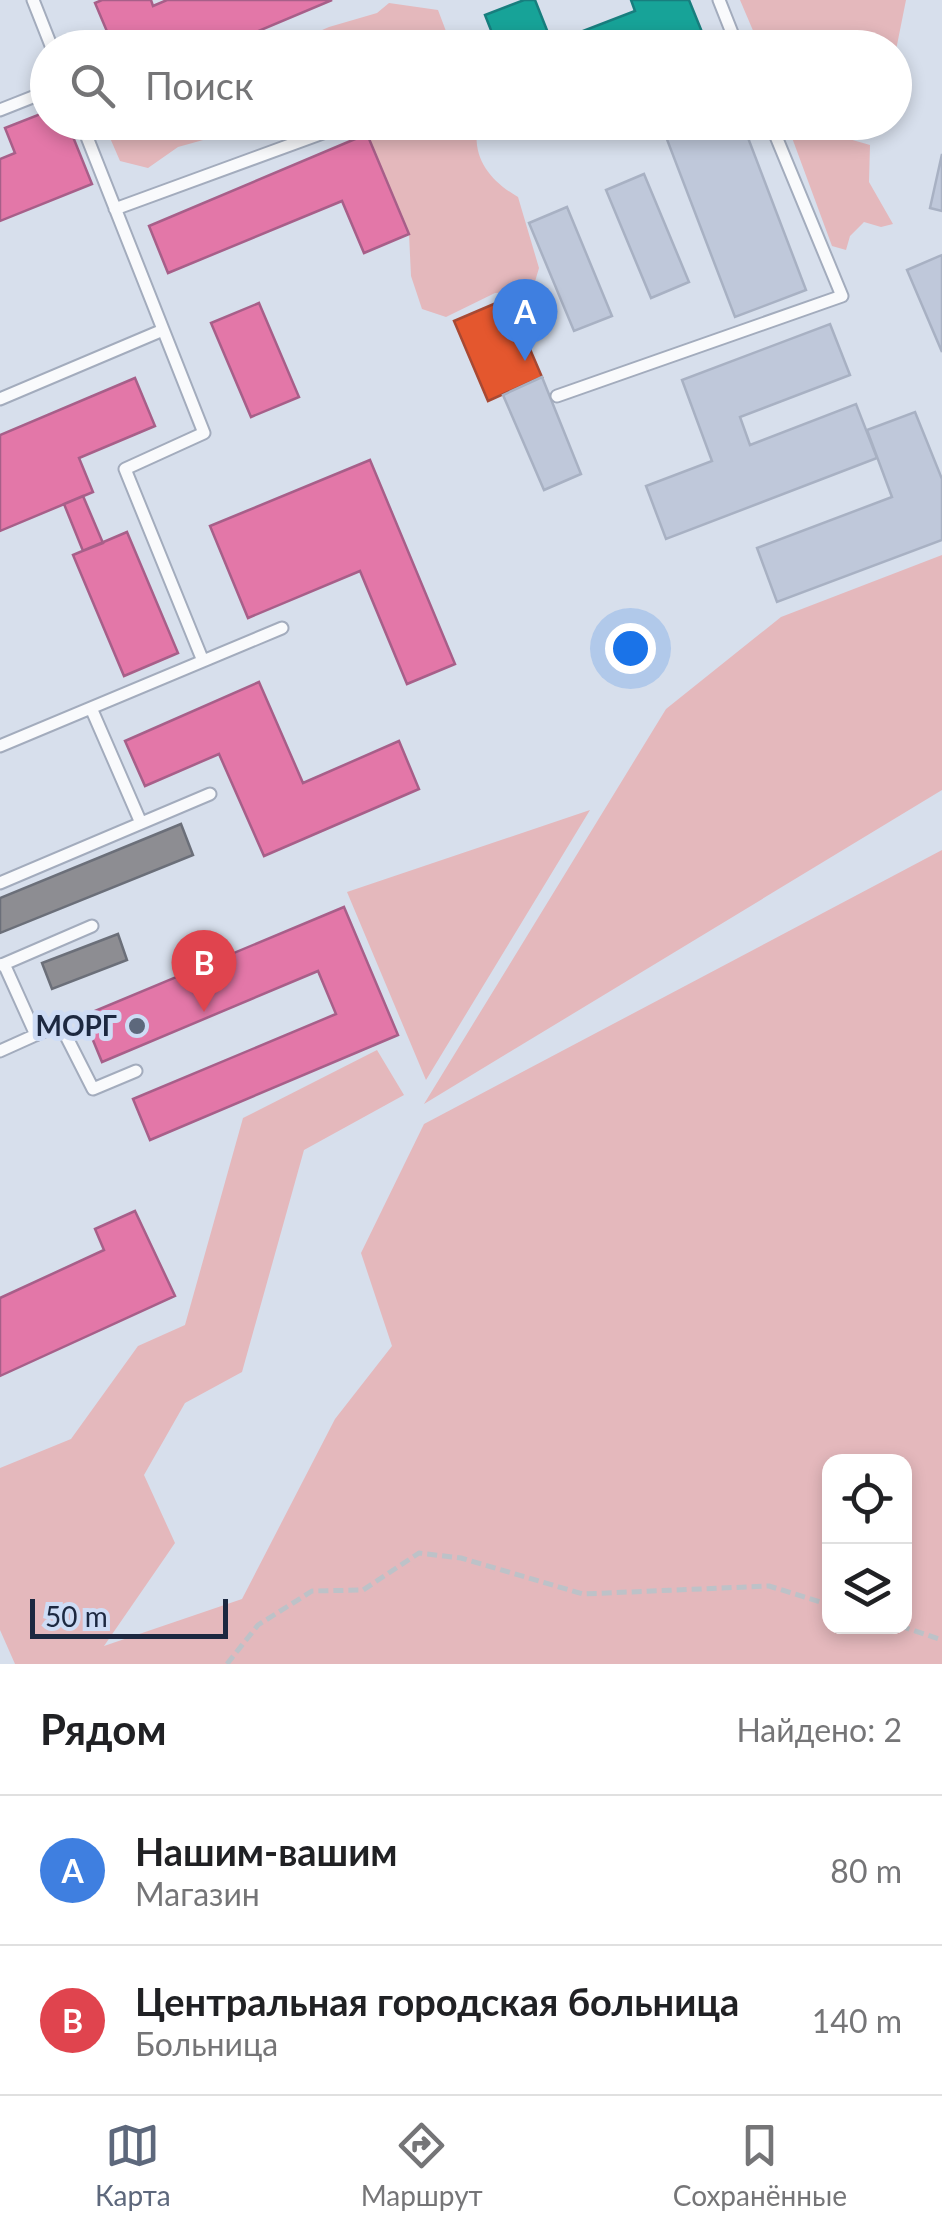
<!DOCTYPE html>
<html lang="ru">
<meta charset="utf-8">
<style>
body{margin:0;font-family:Lato,sans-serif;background:#f2f2f2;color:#202124}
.controls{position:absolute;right:30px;bottom:30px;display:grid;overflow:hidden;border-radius:20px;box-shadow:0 5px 15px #0003}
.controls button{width:90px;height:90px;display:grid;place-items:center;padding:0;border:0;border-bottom:2px solid #e0e0e0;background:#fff;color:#202124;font:50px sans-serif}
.scale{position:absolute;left:30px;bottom:25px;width:198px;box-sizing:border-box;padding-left:10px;border:5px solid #1c2840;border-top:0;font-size:28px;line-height:35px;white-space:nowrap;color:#1c2840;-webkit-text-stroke:8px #cedcf5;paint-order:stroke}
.you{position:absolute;left:630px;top:648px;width:35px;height:35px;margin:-25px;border:8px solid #fff;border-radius:50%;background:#1a73e8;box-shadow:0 0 0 15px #1a73e833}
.badge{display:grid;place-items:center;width:65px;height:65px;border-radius:50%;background:#5d687c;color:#fff;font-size:32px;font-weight:700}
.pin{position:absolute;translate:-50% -82px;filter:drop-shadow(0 2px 5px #0008)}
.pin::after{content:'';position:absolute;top:52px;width:35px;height:30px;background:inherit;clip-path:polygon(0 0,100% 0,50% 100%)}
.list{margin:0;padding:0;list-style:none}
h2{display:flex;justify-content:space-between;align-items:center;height:130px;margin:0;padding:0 40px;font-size:42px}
h2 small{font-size:32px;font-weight:400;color:#757577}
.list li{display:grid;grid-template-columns:65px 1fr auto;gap:30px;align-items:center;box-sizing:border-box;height:150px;padding:0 40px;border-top:2px solid #e0e0e0}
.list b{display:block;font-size:38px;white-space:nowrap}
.list p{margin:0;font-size:32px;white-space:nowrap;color:#757577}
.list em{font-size:32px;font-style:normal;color:#757577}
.icon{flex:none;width:55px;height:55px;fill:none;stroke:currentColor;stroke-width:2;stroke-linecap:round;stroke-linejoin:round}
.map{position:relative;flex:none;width:942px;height:1664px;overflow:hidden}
.search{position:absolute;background:#fff;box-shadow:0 5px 15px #0003;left:30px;right:30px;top:30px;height:110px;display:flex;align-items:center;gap:25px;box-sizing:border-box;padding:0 35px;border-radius:55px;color:#757577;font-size:38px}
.sheet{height:430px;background:#fff}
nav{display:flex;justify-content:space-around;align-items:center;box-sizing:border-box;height:140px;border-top:2px solid #e0e0e0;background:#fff;font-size:28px;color:#757577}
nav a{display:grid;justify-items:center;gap:5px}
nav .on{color:#5d687c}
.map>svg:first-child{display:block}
</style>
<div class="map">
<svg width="942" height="1664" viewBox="0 0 942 1664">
<rect width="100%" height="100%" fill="#d7dfec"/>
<!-- green -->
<path fill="#e4b8bc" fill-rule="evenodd" d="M740,0H906L895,55L894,48L760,47Z
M389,3L438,10L452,47H283L329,27L377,13Z
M118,123V122L264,123L178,147L148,168L120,161L107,131Z
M360,123H478C471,157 489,180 518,197L539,268L534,285L515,292L495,293L446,317L422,309L411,276L409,234Z
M793,123L870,145L869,182L893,224L881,227L864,222L850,236L846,250L832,246L791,135Z
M942,555V790L424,1104L666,709L781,617Z
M590,810L426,1080L347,892Z
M942,850V1664H15L0,1630V1468L71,1439L138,1346L185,1325L243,1118L377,1050L404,1095L304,1150L242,1372L185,1403L144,1475L175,1543L104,1646L242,1599L335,1419L392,1346L361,1253L424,1124ZM830,1462H904V1626H830Z"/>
<!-- shops -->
<path fill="#e4572e" stroke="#a84933" stroke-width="2.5" d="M508,298L542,377L488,401L454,321Z"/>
<!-- health -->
<path fill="#e377a8" stroke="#a75f89" stroke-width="2.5" d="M102,0H151L153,6L167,0H332L218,48H114L95,3Z
M48,111V122H67L92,184L0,221V159L15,153L5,128Z
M367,134L409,234L364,253L342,201L168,273L149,226Z
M259,303L299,397L251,417L211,323Z
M135,378L155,426L79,458L93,492L0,531V435Z
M370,460L455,664L407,684L360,571L248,618L210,526Z
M83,496L103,543L83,551L64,504Z
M127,532L178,653L124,676L73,555Z
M259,682L303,783L399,741L419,789L264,856L219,754L145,786L125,741Z
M344,907L398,1035L150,1140L133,1099L336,1014L318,971L102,1062L83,1016Z
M135,1211L175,1296L0,1376V1298L104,1250L95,1229Z"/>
<!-- public -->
<path fill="#17a398" stroke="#187e7e" stroke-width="2.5" d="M524,0H535L552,43L635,11L631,0H689L702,32L661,48H498L485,15Z"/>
<!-- industry -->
<path fill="#8d8d92" stroke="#6b6f79" stroke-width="2.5" d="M181,824L193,855L0,933V898Z
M118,934L127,960L52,989L42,963Z"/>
<!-- building -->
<path fill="#bfc8da" stroke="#a8b1c3" stroke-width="2.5" d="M679,122H742L806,290L735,317L663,129Z
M942,154V211L930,208Z
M644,174L689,282L651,298L606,190Z
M567,207L612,316L574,331L529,223Z
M942,255V352L907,270Z
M830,324L850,375L740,417L750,445L856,404L877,458L666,539L646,486L712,461L682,380Z
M542,377L581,474L544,490L503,395Z
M915,412L942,479V540L777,602L757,548L892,497L867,430Z"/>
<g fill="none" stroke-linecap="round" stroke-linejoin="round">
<defs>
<path id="lane" d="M33,0L52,48
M719,0L738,48
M0,110L48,91
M81,122L204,433L125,469L203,661
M115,209L342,126
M557,396L842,296L770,122
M0,399L163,330
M91,708L141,823
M0,746L282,628
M0,883L210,794
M4,964L92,926
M0,965L4,964L36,1035
M0,1051L60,1024L93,1089L136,1071"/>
</defs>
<!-- lane casing -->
<use href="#lane" stroke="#a3acbd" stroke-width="15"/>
<!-- path -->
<path stroke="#bdc2c8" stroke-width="5" stroke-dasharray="10 5" stroke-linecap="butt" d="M900,1626L942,1640
M227,1664L258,1625L312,1591L363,1590L419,1553L461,1558L583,1594L769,1586L830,1605"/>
<!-- lane -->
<use href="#lane" stroke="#f9fafc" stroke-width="11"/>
</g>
<!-- markers -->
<circle fill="#5d687c" stroke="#cedcf5" stroke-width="4" cx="137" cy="1026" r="10"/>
<g text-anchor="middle" stroke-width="10" stroke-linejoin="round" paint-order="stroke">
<!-- poi labels -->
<g font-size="28" font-weight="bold" fill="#1c2840" stroke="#cedcf5" text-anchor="end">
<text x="117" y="1036">МОРГ</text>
</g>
</g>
</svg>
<div class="controls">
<button><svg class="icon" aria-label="locate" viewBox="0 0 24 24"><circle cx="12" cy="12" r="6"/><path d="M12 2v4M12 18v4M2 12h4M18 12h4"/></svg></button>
<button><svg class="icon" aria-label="layers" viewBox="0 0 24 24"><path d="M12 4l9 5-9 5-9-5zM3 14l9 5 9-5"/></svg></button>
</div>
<div class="scale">50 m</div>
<div class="you"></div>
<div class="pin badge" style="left:525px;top:361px;background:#3f7fe0">A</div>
<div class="pin badge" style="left:204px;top:1012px;background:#e0444e">B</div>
<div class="search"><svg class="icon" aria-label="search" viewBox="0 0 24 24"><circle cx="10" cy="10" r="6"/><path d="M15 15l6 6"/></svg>Поиск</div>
</div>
<section class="sheet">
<h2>Рядом<small>Найдено: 2</small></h2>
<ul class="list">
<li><span class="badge" style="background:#3f7fe0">A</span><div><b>Нашим-вашим</b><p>Магазин</p></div><em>80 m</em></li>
<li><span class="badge" style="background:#e0444e">B</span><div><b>Центральная городская больница</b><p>Больница</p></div><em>140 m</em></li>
</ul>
</section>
<nav>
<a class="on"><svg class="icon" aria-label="map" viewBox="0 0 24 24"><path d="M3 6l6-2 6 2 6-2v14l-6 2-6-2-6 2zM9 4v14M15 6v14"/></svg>Карта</a>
<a><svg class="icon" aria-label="directions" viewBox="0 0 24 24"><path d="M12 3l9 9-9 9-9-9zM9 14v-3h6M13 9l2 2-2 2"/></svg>Маршрут</a>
<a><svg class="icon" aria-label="saved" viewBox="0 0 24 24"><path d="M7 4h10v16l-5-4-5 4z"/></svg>Сохранённые</a>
</nav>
